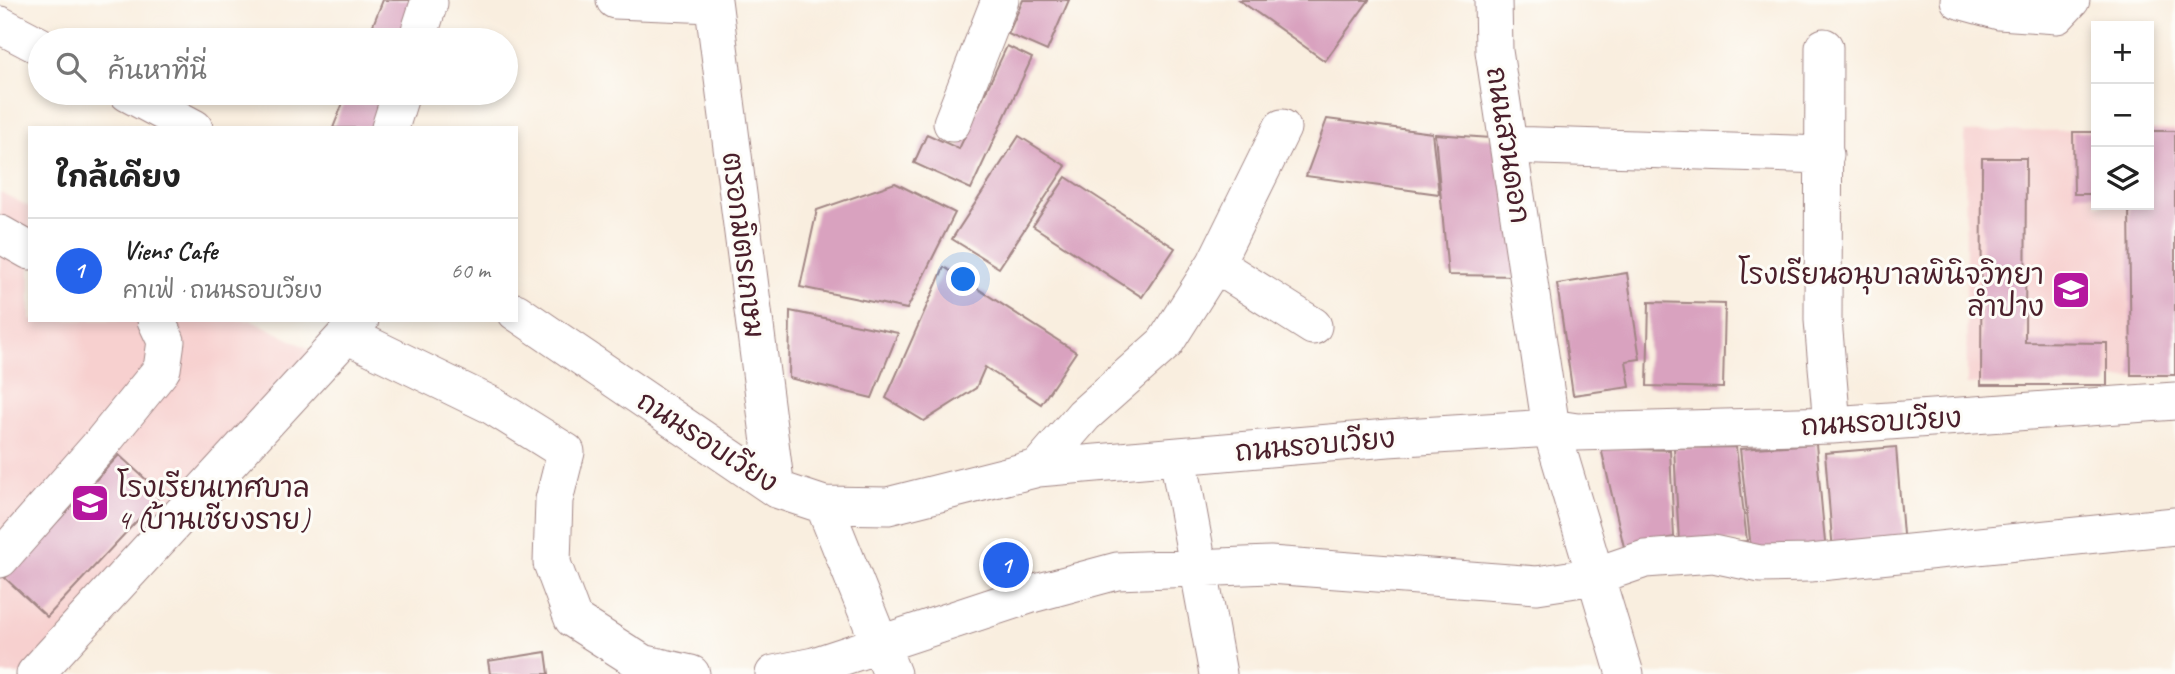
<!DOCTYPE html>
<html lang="th">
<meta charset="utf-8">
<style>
body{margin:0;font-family:Caveat,"Playpen Sans Thai",sans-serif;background:#f2f2f2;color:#222}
.controls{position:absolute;right:21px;top:21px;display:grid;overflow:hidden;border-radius:0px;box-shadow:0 4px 10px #0003}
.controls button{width:63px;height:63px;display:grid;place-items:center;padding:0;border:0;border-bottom:2px solid #e0e0e0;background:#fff;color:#222;font:35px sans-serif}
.you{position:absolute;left:964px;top:280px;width:24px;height:24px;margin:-18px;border:5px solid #fff;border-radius:50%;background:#1a73e8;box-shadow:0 0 0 10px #1a73e833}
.badge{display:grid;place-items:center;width:46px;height:46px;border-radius:50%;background:#2563eb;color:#fff;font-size:23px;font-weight:700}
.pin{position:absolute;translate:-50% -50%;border:4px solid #fff;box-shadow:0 2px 7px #0006}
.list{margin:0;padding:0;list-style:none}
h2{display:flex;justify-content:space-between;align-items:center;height:91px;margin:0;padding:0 28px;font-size:30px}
h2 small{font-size:23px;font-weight:400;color:#767676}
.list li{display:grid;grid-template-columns:46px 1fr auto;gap:21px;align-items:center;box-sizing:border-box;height:105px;padding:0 28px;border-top:2px solid #e0e0e0}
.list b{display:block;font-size:26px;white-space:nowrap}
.list p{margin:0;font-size:23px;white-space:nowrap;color:#767676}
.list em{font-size:23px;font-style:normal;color:#767676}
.icon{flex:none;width:38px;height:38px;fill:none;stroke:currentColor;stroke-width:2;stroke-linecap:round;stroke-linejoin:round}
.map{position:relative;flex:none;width:2175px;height:674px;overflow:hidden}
.search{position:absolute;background:#fff;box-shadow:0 4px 10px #0003;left:28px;top:28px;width:490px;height:77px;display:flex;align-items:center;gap:18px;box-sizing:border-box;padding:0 24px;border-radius:38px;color:#767676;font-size:26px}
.panel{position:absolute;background:#fff;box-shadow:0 4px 10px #0003;left:28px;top:126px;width:490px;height:196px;border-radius:0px}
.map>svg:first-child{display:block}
</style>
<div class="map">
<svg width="2175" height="674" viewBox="0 0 2175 674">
<rect width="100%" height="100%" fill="#fdfcf7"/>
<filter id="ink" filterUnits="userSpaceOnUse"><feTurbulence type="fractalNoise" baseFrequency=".0143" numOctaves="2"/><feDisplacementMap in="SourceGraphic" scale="14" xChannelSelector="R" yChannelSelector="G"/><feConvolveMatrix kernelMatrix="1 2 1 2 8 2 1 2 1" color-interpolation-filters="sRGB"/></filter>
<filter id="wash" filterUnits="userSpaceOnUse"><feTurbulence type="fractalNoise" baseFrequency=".00686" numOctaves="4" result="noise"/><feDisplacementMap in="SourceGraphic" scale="28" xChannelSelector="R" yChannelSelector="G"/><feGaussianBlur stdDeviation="1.57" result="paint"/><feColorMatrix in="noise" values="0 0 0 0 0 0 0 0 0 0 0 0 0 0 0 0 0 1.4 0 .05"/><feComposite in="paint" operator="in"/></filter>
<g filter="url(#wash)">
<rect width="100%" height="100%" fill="#f9eedf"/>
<!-- built -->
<path fill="#f7d0cf" d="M2149,129H2175V376L1967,385L1965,132L2096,130V205H2149Z
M0,192L30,207V320H252L317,353L22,674H0Z"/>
<g id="blocks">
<!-- building -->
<path fill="#d9a2bf" d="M383,0H425L409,40H367Z
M1023,0H1069L1047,51L1008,34Z
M1239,0H1369L1325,61Z
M1007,46L1032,58L971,189L914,163L927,134L959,149Z
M347,93H389L375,128H333Z
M1327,119L1432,133L1439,194L1306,176Z
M2149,131H2175V375H2131L2129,205H2149Z
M2073,132H2096V194H2074Z
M1435,134L1504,139L1522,276L1448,275Z
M1019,136L1066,166L999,268L952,239Z
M1982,158H2026L2025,342L2107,343V385H1981Z
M1066,177L1175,248L1142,297L1033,226Z
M895,183L955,213L907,309L800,287L817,210Z
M944,267L1076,352L1041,404L985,367L976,388L924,421L886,398Z
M1627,273L1640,359L1626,361L1630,387L1573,395L1557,284Z
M1649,302L1725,304L1723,388L1647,386Z
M790,311L898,333L872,398L789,378Z
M1816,444L1826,553L1752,558L1740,449Z
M1736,447L1747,541L1679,542L1674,448Z
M1896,447L1904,547L1833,552L1825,453Z
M1601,448L1670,450L1674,537L1624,547Z
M119,455L162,494L47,617L5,578Z
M546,652L549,674H490L488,661Z"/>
</g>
</g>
<g filter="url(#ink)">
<use href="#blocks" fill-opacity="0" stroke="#a28685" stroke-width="2"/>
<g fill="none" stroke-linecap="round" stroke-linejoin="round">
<defs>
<path id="minor" d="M615,0L713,4
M713,0L776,489
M1493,0L1494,51L1551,428L1625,674
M1959,0L1999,11L2057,15L2071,0
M0,25L40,46
M417,40L429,3
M1824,47L1823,320L1832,425
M128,93L194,128
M952,123L1000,0
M390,128L401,93
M1509,145L1825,155
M0,234L30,251
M1215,264L1313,326
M516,312L776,489L824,505L888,506L1038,468L1388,438L1551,428L1577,432L1832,425L2175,401
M347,335L491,405L566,452L554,500L552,563L573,619L642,663L691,674
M1178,457L1218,674
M1038,468L1084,415L1165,343L1215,264L1282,128
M824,505L892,674
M0,559L101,444L162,369L166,341L156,320
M35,674L360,320
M774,674L814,666L1032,594L1117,571L1270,565L1537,585L1595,576L1645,559L1713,554L1760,564L1810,563L2175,526"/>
</defs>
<!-- minor casing -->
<use href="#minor" stroke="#a28685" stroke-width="39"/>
<!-- minor -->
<use href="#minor" stroke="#fff" stroke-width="37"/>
</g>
</g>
<!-- icons -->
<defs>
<symbol id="school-square" viewBox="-11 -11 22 22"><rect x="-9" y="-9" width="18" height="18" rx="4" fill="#b5179e" stroke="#fdfcf7"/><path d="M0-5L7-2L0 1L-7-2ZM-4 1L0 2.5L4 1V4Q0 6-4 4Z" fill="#fff"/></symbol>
</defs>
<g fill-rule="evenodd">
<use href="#school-square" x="2049" y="268" width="44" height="44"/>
<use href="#school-square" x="68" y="481" width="44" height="44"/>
</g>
<g text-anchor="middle" stroke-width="6" stroke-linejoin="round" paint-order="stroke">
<!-- street labels -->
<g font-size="28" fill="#4a1f2b" stroke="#fdfcf7">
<text transform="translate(1509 145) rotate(81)" y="10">ถนนสวนดอก</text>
<text transform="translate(744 245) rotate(83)" y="10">ตรอกมิตรเกษม</text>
<text transform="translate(1881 421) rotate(-3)" y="10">ถนนรอบเวียง</text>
<text transform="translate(708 441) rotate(33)" y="10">ถนนรอบเวียง</text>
<text transform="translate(1315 444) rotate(-5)" y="10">ถนนรอบเวียง</text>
</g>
<!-- poi labels -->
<g font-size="28" fill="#4a1f2b" stroke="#fdfcf7" text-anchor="end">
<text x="2044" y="284">โรงเรียนอนุบาลพินิจวิทยา<tspan x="2044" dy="32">ลำปาง</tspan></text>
<text x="117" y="497" text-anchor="start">โรงเรียนเทศบาล<tspan x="117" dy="32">4 (บ้านเชียงราย)</tspan></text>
</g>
</g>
</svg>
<div class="controls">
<button>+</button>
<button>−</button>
<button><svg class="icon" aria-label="layers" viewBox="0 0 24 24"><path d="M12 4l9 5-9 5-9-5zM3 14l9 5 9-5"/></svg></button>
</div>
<div class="you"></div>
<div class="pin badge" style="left:1006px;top:565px">1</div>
<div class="search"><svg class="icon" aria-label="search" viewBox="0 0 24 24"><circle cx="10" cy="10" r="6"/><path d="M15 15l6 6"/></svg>ค้นหาที่นี่</div>
<section class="panel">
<h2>ใกล้เคียง<small></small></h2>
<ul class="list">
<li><span class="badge">1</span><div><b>Viens Cafe</b><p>คาเฟ่ · ถนนรอบเวียง</p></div><em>60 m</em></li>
</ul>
</section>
</div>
